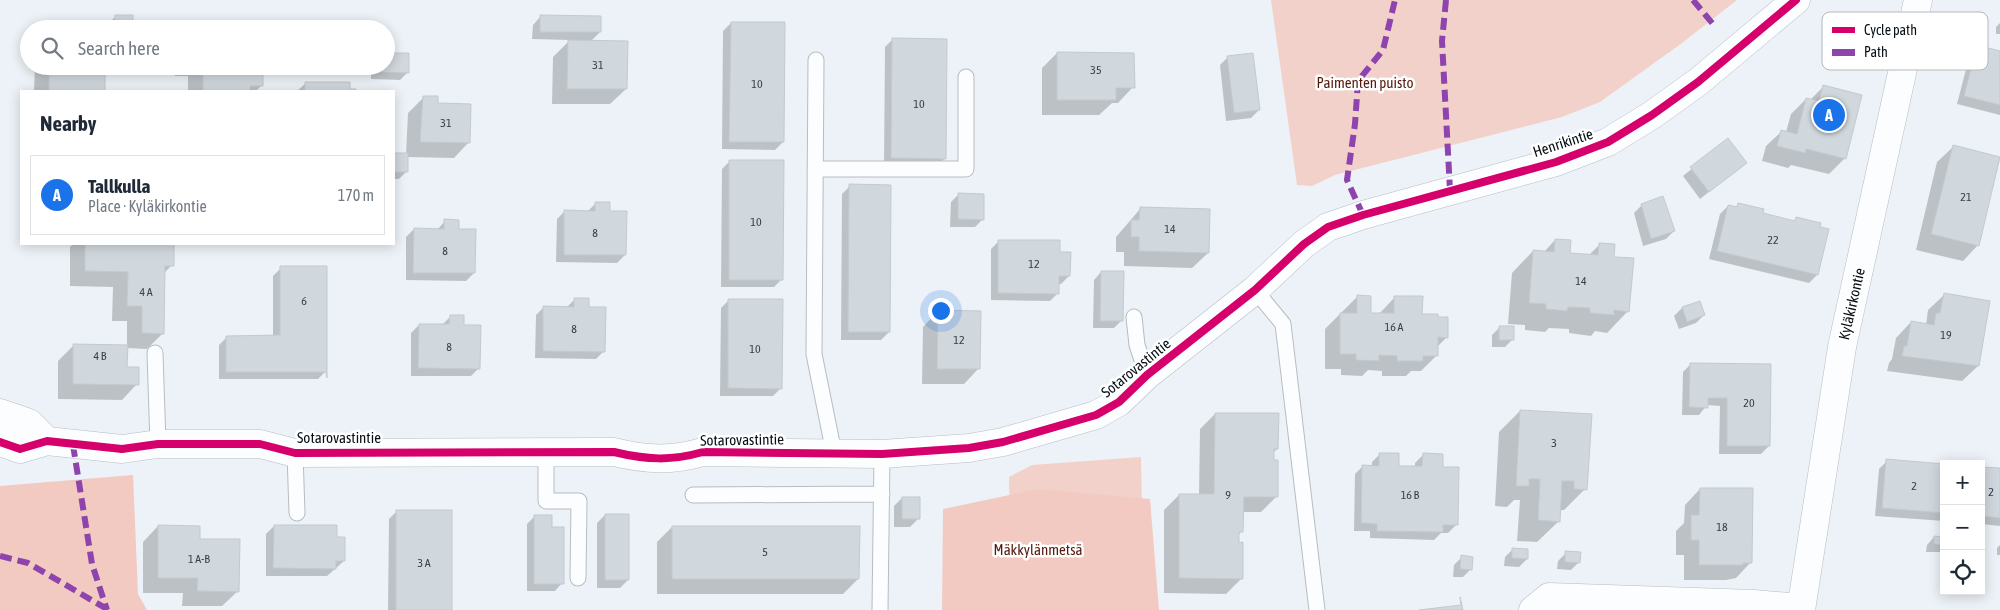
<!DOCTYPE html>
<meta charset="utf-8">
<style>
body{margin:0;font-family:"Asap Condensed",sans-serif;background:#f2f2f3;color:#1f2937}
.controls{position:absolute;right:15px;bottom:15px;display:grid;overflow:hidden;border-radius:0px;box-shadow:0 2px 12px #0003}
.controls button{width:45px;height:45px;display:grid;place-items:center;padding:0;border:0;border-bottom:1px solid #e0e1e3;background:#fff;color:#1f2937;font:25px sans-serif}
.you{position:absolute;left:940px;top:310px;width:18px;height:18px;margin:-12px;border:4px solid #fff;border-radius:50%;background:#1a73e8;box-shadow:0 0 0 8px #1a73e833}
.badge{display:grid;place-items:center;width:32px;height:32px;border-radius:50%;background:#1a73e8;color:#fff;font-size:16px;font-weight:700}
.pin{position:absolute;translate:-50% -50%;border:2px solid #fff;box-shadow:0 1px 5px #0006}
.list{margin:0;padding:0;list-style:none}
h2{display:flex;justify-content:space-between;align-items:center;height:65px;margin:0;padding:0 20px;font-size:21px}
h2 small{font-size:16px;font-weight:400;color:#747a83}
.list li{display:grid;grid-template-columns:32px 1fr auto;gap:15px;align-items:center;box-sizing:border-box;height:80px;margin:0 10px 10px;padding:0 10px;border:1px solid #e0e1e3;border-radius:0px}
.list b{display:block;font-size:19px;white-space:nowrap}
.list p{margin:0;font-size:16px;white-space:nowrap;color:#747a83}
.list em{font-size:16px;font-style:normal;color:#747a83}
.icon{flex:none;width:28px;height:28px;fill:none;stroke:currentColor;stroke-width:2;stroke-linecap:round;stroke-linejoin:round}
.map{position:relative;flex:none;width:2000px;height:610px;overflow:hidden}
.search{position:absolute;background:#fff;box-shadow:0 2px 12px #0003;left:20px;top:20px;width:375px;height:55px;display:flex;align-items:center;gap:12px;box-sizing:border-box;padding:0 18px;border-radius:28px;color:#747a83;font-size:19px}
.panel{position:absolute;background:#fff;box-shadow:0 2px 12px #0003;left:20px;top:90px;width:375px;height:155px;border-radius:0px}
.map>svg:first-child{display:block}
</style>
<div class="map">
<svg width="2000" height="610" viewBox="0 0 2000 610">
<rect width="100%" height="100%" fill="#ecf2f7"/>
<!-- green -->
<path fill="#f2d1cb" d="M1271,0H1737L1682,43L1600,102L1562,117L1335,175L1312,186L1297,185Z
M1141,457L1144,610L1010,524L1009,477L1032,465Z"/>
<!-- forest -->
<path fill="#f2cac2" d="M133,475L138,594L147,610H0V486Z
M1038,489L1150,499L1159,610H942L943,509Z"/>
<!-- shadow -->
<path fill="#0003" d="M115,17L132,29H107V25Z
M540,17L600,32L590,42L626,89L610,104H552L553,57L570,40L532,39L533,25Z
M731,23L783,142L775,150L722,149L723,31Z
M2000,23V34H1996V27Z
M893,39L945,158L937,166H884L885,47Z
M1978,47L2000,52V115L1957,104L1970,54Z
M1057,53L1133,87L1118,103H1112L1099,115H1042V68Z
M1228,57L1259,110L1251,118L1226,121L1220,65Z
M35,66H104L103,91H34Z
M107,66H125L107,67Z
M175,66H245L246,71L261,86L256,91H188V76H175Z
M371,66H386L408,72L400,80L371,79Z
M306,83L355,90V91H297Z
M1823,87L1860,96L1844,159L1829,174L1791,165L1788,168L1762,161L1766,146L1782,131L1786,132L1791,114L1806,99L1810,100Z
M423,98L437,105L469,142L454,158L407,157V171L399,179H394V154H406L408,113Z
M1727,140L1745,163L1700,199L1683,176Z
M1953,147L1978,245L1963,261L1916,250L1937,162Z
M730,161L782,279L774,287H721L722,169Z
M850,186L889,332L881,340H841L842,194Z
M959,194L983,219L975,227H950L951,202Z
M596,203L609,212L625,255L617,263L556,262L557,219L565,211L587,212Z
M1739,204L1761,214L1793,222L1797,218L1817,275L1809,283L1709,259L1720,214L1728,206L1735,208Z
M1642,205L1674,231L1666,239L1643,246L1634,213Z
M1141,208L1208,253L1192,268L1124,266V252H1116V237Z
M445,221L458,230L474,273L466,281L406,280V237L414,229L437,230Z
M1555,240L1568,254L1588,256L1600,244L1628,311L1607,333L1595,331L1591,336L1569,333V329L1549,328L1545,332L1525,330V325L1508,324L1512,273L1533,251L1544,252Z
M999,241L1058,253L1069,276L1061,284H1058V293L1050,301L991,300V249Z
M73,244H173L172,265L163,274L162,334L147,349L127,348L126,368L137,384L122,400L58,399V361L74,345L127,346V321H112L113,287L70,286V247Z
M281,268L326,371L318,379H219V345L227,337H273V276Z
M1101,272L1122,320L1114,328H1093L1094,280Z
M1944,295L1978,366L1962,381L1887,371L1889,363L1892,359L1896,338L1911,322L1926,325L1928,310Z
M1358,296L1370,314H1379L1395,297L1421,315L1447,337L1437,347L1436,356L1421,371H1411L1406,376H1382V371L1368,370L1362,376L1341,375V369H1325V329Z
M575,299L604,351L596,359L535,358L536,315L544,307L566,308Z
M729,300L781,388L773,396H720L721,308Z
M1682,308L1704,315L1696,323L1679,329L1674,316Z
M938,311L979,368L964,384H922L923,327Z
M450,317L463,326L479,368L471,376H411V333L419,325H442Z
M1500,327L1513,339L1505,347H1492V335Z
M1691,364L1770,366L1769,446L1761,454H1719L1720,406L1707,405L1699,415H1682L1683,372Z
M1520,411L1585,489L1564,510H1559V521L1537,542L1517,541L1520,500H1514L1507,507L1495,506L1499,432Z
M1215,414L1277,449L1273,453L1276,497L1261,512H1242V531L1238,535L1242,578L1226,594L1164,593V510L1179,495H1199L1200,429Z
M1380,454L1397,468H1415V463L1423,455L1442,468L1456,525L1448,533H1441L1434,540L1370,538V531H1354L1355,474L1363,466L1372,467V462Z
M1887,461L1944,465V521L1875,516L1879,469Z
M1981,468L2000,470V526L1981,524Z
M1700,489L1751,562L1736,578L1726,580H1684V555H1676V531L1684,523L1685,505Z
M902,498L918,519L910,527H894V506Z
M397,511L451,610H388L389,519Z
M605,515L628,580L620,588H597V523Z
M535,516L550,528L562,583L555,591H527V524Z
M158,526L238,591L222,606H182L183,593H143V542Z
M274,526L335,539L344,561L327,576H266V534Z
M672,527L858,579L843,594H657V542Z
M1934,537L1944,538L1942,552H1926L1927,545Z
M2000,545V555H1997V548Z
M1513,549L1527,550V559L1519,567L1504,566L1505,557Z
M1566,553L1579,562L1571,570L1557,569L1558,561Z
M1462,557L1471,569L1463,577H1453L1454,565Z"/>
<!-- building -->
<path fill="#d0d8de" stroke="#c2c9d0" d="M115,15H133V29H115Z
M540,15L601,16V32H540Z
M731,22H785L784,142H729Z
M892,38L947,39L946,159L891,158Z
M568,40L628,41L627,89H567Z
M1977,45L2000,51V105L1964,96Z
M1057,52L1134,53L1135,88H1116V100H1057Z
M386,53H409V73L379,72V66H386Z
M1253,53L1260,110L1234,113L1227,56Z
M49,66H105V91H49Z
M203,66H247V70H263V86H250V91H203Z
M305,82H350V89H356V91H297H305Z
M1823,85L1862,95L1846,159L1806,149L1805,153L1777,146L1781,130L1797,134L1806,98L1819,101Z
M423,96H438V103L471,104L470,143L420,142Z
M1728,138L1747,163L1709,192L1690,167Z
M1953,145L2000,157L1979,246L1931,234Z
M394,153H408V172H394Z
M729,160H784L783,280H729Z
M849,184L891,185L890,332H848Z
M958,193L984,194V220L958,219Z
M1663,196L1675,231L1651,239L1641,204Z
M595,202H610V211H627L626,255H564V210L595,211Z
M1738,203L1764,209L1763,213L1795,221L1796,217L1821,223L1820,227L1829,229L1818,275L1717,251L1728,205L1737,207Z
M1140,207L1210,209L1209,253L1139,251V237H1131V220H1139Z
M444,219L459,220V229H476L475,273H413L414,228L444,229Z
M1555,239L1571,240L1570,253L1598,255L1599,243L1615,244L1614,257L1634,258L1629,312L1614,310V315L1590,313V308L1568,307L1567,311L1546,309V304L1529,303L1533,250L1554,252Z
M998,240H1060V252H1071L1070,276H1059V294L998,293Z
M85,244H174V266H165L164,334L142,333V306H127L128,272L85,271Z
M280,266H327V378L326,372H226V336L280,335Z
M1101,271H1124L1123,321H1100Z
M1944,293L1990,301L1979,366L1902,356L1904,346H1907L1911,321L1934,325L1936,313H1940Z
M1357,295L1371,296V313H1394V296H1423L1422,314H1438V317H1448V338L1438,337V356H1423V361H1397V356L1379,355V361L1356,360V354H1340V313H1357Z
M574,298H589V307H606L605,352L543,351V306L574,307Z
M728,299H783L782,389L728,388Z
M1700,301L1705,315L1687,322L1682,307Z
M938,310L981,311L980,369H937Z
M450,315H464V325H481L480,369L418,368L419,324H449Z
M1499,326H1514V340H1499Z
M73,344L128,345L127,367H139V385L73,384Z
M1690,363L1771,364L1770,446H1727V398H1708V408L1689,407Z
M1520,410L1592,414L1587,490L1574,489V481H1562L1560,522L1538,520L1540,479H1529V486H1516Z
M1215,413H1279L1278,449H1274V460H1278V497H1244L1243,532H1239V543L1243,542V579L1179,578V494H1214Z
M1379,453H1399V466H1422L1423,453L1443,454V467H1459L1458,525H1443V532L1377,531V524L1361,523L1362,465L1379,466Z
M1886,459L1944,464V513L1882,508Z
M1981,467L2000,468V518L1981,516Z
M1700,488H1753L1752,563H1743V565H1699V540H1691V515H1699Z
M902,497H920V519H902Z
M396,510H452V610H396Z
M605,514H629V580H605Z
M534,515H552V527H564V584H534Z
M158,525L200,526V539H240L239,592L197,591L198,578H158Z
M274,525H337V537H345V561H336V569L273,568Z
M672,526H860L859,579H672Z
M1934,536L1944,537V545L1934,544Z
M1512,548L1528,549V559L1512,558Z
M1565,551L1581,552L1580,563L1565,562Z
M1461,555L1473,557L1472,570L1460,569Z
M1460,597L1463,610H1419L1461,605Z"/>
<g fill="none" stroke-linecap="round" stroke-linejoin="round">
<defs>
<path id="lane" d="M816,60L814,354L834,453
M815,169H966V77
M1255,290L1283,324L1317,610
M1134,317L1137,345L1147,375
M155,353L158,444
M546,452V501H579L578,578
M295,453L297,513
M693,495L882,494
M880,610L882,454"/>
<path id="street" d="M0,413L29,423L47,441
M0,442L20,449L47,441L122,449L158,444H260L295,453L614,452C647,460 671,461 703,452L882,454L969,448L1003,442L1096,415L1119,402L1147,375L1255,290L1304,244L1328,227L1363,215L1556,162L1608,142L1652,115L1698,82L1796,0
M1533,610L1549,597L1754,604L1801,608
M1801,610L1842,347L1918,0"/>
</defs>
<!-- lane casing -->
<use href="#lane" stroke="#b6bdc3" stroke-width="17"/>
<!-- street casing -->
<use href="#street" stroke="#b6bdc3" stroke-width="29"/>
<!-- lane -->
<use href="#lane" stroke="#fcfdfe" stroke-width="15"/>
<!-- street -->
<use href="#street" stroke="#fcfdfe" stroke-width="28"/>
<!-- quiet -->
<path stroke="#8e44ad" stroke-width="6" stroke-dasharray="12 6" stroke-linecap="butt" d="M1446,0L1442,41L1450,190
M1693,0L1713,24
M1363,215L1347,180L1355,124L1358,81L1383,50L1395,0
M73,445L92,564L107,610
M0,556L28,563L107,609"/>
<defs>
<path id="cycleway" d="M0,442L20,449L47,441L122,449L158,444H260L295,453L614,452C647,460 671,461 703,452L882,454L969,448L1003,442L1096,415L1119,402L1147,375L1255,290L1304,244L1328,227L1363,215L1556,162L1608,142L1652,115L1698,82L1796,0"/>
</defs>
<!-- cycleway casing -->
<use href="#cycleway" stroke="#fff" stroke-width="11"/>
<!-- cycleway -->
<use href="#cycleway" stroke="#d6006c" stroke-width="8"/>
</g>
<g text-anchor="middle" stroke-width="5" stroke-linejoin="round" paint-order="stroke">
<!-- number labels -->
<g font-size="12" fill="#384148">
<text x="598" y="69">31</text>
<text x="1096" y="74">35</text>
<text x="757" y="88">10</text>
<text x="919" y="108">10</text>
<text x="446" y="127">31</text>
<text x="1966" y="201">21</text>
<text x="756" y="226">10</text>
<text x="1170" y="233">14</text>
<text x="595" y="237">8</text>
<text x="1773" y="244">22</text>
<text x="445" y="255">8</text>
<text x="1034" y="268">12</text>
<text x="1581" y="285">14</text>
<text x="146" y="296">4 A</text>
<text x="304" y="305">6</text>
<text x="1394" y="331">16 A</text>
<text x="574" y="333">8</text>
<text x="1946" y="339">19</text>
<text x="959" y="344">12</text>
<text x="449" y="351">8</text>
<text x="755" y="353">10</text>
<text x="100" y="360">4 B</text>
<text x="1749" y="407">20</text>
<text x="1554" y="447">3</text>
<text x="1914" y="490">2</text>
<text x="1991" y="496">2</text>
<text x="1228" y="499">9</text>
<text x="1410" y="499">16 B</text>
<text x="1722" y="531">18</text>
<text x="765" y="556">5</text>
<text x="199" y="563">1 A-B</text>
<text x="424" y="567">3 A</text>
</g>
<!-- park labels -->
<g font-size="15" fill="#561b0e" stroke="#fff">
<text x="1365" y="88">Paimenten puisto</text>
<text x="1038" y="555">Mäkkylänmetsä</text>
</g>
<!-- street labels -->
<g font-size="15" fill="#060f16" stroke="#fff">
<text transform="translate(1563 143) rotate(-18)" y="5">Henrikintie</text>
<text transform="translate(1852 304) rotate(-77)" y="5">Kyläkirkontie</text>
<text transform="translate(1136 368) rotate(-39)" y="5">Sotarovastintie</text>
<text x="339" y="443">Sotarovastintie</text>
<text transform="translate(742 440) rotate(-1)" y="5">Sotarovastintie</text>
</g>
</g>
<!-- legend -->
<rect x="1822" y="12" width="166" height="58" rx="8" fill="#fff" stroke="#b4b7b9" stroke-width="1"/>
<rect x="1832" y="27" width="23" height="6" fill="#d6006c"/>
<rect x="1832" y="49" width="23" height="7" fill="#8e44ad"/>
<g font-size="14" fill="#060f16">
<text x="1864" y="35">Cycle path</text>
<text x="1864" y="57">Path</text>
</g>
</svg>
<div class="controls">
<button>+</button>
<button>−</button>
<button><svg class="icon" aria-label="locate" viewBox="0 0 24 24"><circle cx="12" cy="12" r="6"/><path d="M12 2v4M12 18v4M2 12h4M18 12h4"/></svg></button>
</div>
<div class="you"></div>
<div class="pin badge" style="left:1829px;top:115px">A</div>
<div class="search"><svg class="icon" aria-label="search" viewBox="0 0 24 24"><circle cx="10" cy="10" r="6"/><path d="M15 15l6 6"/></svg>Search here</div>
<section class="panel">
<h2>Nearby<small></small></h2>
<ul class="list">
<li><span class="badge">A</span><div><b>Tallkulla</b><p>Place · Kyläkirkontie</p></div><em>170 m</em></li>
</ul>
</section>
</div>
